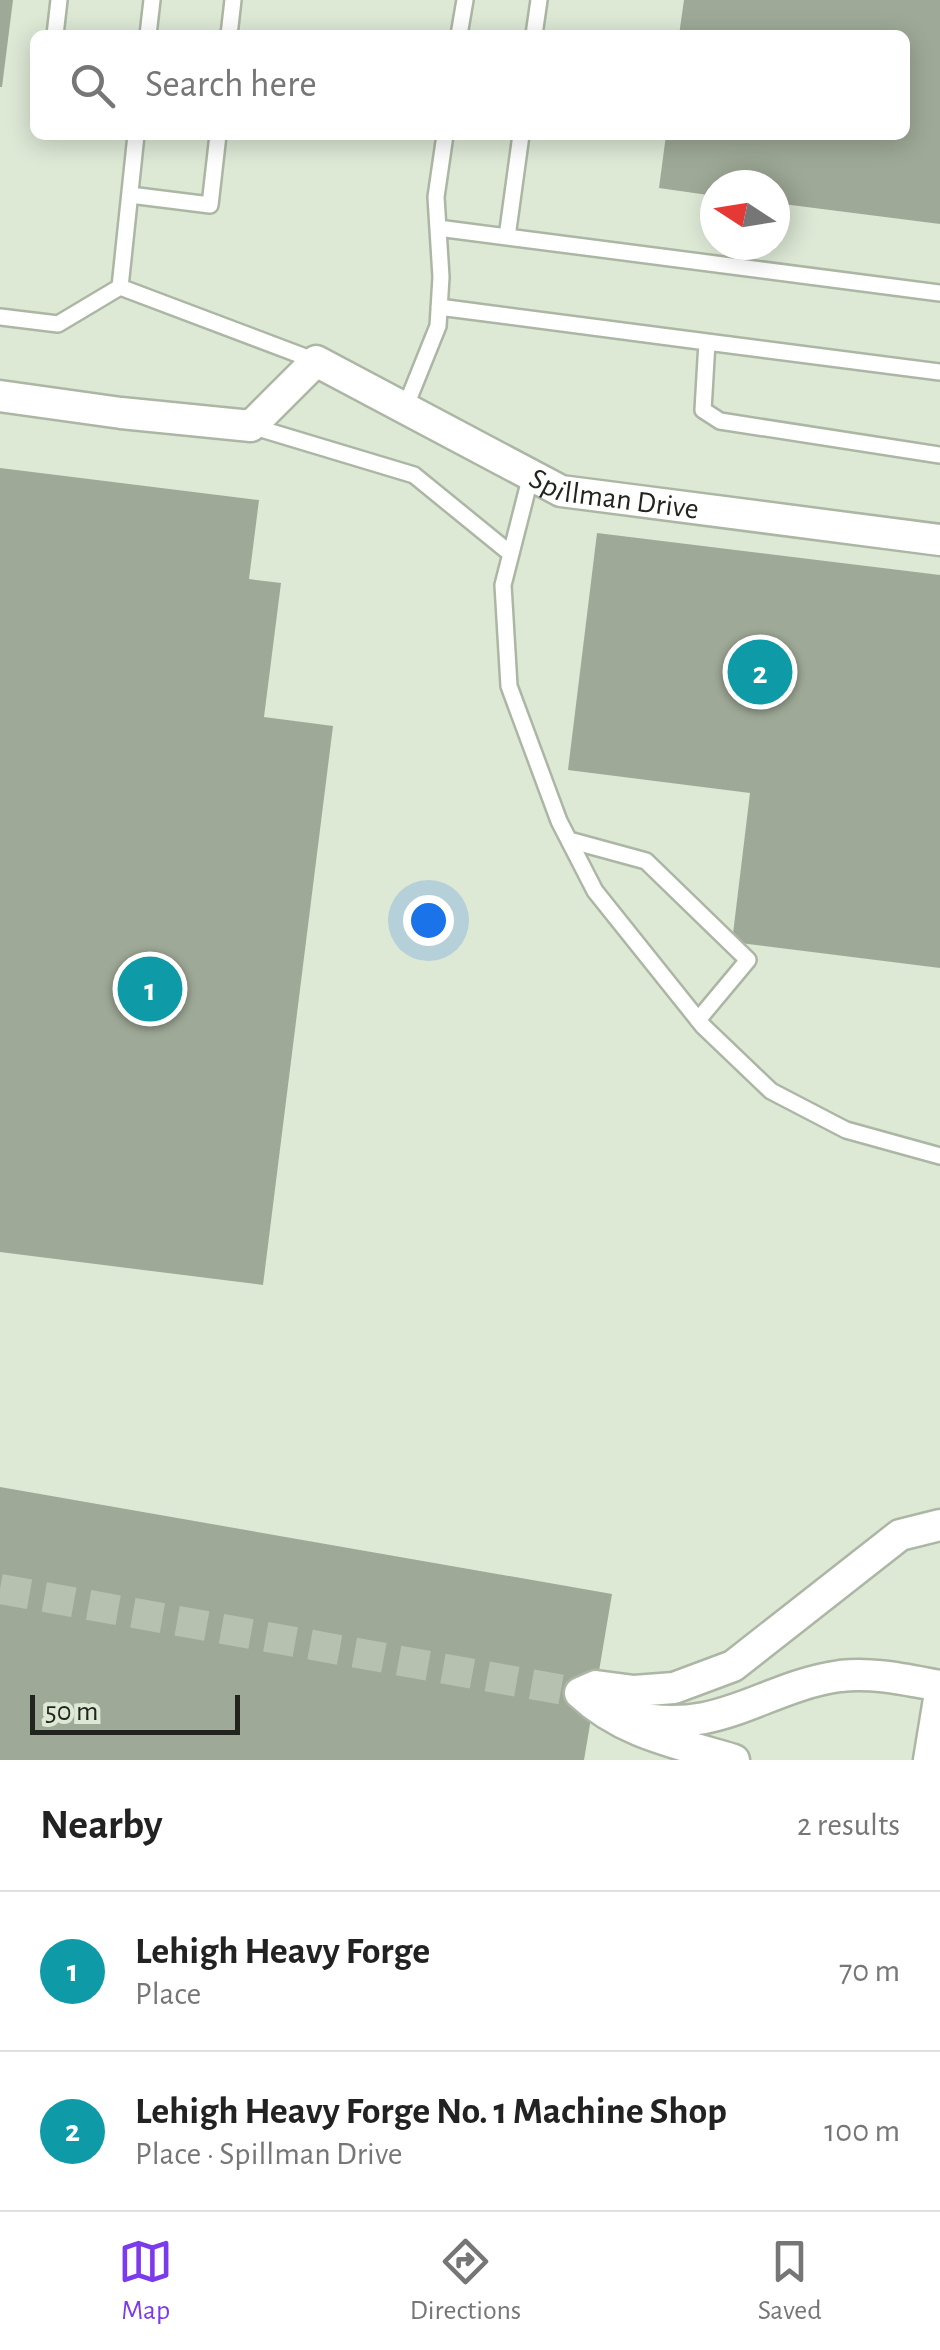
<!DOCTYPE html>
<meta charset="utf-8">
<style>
body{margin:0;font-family:"Alegreya Sans",sans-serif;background:#f2f2f2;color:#222}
.compass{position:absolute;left:700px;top:170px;width:90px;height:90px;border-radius:50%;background:#fff;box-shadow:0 5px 25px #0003;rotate:282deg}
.scale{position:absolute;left:30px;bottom:25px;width:210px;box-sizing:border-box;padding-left:10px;border:5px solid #21251e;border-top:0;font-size:28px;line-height:35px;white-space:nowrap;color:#21251e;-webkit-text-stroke:8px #dde8d5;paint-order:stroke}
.you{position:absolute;left:428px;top:920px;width:35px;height:35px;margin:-25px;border:8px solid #fff;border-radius:50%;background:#1a73e8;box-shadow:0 0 0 15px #1a73e833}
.badge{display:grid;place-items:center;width:65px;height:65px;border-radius:50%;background:#7c3aed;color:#fff;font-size:32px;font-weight:700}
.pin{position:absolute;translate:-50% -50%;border:5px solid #fff;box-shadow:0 2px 10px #0006}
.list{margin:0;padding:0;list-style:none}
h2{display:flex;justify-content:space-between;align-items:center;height:130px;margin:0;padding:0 40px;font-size:42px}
h2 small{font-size:32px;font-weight:400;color:#767676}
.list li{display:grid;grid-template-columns:65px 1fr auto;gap:30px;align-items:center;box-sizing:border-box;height:160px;padding:0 40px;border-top:2px solid #e0e0e0}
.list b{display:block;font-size:38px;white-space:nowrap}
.list p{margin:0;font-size:32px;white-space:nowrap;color:#767676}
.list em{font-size:32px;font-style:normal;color:#767676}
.icon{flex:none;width:55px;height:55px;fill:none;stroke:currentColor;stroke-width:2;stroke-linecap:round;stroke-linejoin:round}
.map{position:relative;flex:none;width:940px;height:1760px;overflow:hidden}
.search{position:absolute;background:#fff;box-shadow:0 5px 25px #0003;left:30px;right:30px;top:30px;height:110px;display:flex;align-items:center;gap:25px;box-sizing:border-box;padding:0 35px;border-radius:15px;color:#767676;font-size:38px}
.sheet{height:450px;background:#fff}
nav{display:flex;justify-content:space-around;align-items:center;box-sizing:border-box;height:140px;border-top:2px solid #e0e0e0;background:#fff;font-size:28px;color:#767676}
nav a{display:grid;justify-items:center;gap:5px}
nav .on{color:#7c3aed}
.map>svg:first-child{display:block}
</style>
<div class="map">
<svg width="940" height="1760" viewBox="0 0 940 1760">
<rect width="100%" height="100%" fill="#dde8d5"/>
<!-- building -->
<path fill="#9fa997" d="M0,0H13L2,87H0Z
M684,0H940V224L775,203V185H715V196L659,188L666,135H905V35H679Z
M0,468L259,500L249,579L281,583L264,717L333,726L263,1285L0,1252Z
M597,533L940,575V968L732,942L750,793L568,770Z
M0,1487L612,1594L584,1760H0Z"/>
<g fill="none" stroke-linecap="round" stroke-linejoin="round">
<!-- street-tunnel -->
<path stroke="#b7c1b0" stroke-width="30" stroke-dasharray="30 15" stroke-linecap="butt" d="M0,1589L580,1693"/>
<defs>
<path id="lane" d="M55,35L59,0
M148,35L152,0
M229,35L233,0
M459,35L465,0
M534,35L539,0
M130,195L210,205L218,135
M438,228L940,293
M507,237L521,135
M120,287L316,361
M120,287L136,135
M439,307L707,342L703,410L720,421L940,455
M0,317L58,324L120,287
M707,342L940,372
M405,408L438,326L441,277L436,197L445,135
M251,426L414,475L511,554
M531,475L503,585L509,686L559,821L595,891L703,1026L771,1091L846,1130L940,1156
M569,840L646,861L748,960L698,1020"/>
<g id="street">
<path id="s1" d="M0,396L121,413L251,426L316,361L561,491L940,540"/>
<path d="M630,1716C720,1737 762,1687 840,1676C874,1672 907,1680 940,1686"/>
<path d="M734,1760C678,1743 624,1734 580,1693L596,1686L634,1691L674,1688L733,1666L900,1535L940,1525"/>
<path d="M929,1760L940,1693"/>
</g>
</defs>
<!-- lane casing -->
<use href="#lane" stroke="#acb6a4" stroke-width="20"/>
<!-- street casing -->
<use href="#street" stroke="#acb6a4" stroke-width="35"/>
<!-- lane -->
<use href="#lane" stroke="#fff" stroke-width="15"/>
<!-- street -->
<use href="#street" stroke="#fff" stroke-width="30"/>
</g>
<g text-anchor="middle" stroke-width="9" stroke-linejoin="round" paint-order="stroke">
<!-- street labels -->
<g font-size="30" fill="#21251e" stroke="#dde8d5">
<text dy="10" stroke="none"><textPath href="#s1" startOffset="675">Spillman Drive</textPath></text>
</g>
</g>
</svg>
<svg class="compass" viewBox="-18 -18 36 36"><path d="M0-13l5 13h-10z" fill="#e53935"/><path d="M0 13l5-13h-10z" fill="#767676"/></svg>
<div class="scale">50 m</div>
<div class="you"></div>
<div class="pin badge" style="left:150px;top:989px;background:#0f9aa8">1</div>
<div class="pin badge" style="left:760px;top:672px;background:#0f9aa8">2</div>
<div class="search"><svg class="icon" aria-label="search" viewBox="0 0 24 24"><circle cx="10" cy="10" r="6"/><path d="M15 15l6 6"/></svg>Search here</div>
</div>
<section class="sheet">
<h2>Nearby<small>2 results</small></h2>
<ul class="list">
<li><span class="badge" style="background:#0f9aa8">1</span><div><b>Lehigh Heavy Forge</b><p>Place</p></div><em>70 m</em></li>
<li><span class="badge" style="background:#0f9aa8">2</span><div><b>Lehigh Heavy Forge No. 1 Machine Shop</b><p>Place · Spillman Drive</p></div><em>100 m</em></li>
</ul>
</section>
<nav>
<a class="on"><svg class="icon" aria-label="map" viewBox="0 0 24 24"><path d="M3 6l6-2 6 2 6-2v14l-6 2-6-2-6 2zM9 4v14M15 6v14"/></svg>Map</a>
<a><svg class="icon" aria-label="directions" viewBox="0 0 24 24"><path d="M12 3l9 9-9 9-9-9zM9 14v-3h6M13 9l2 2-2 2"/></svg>Directions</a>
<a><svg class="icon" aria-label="saved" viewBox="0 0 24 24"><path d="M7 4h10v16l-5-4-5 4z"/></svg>Saved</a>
</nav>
